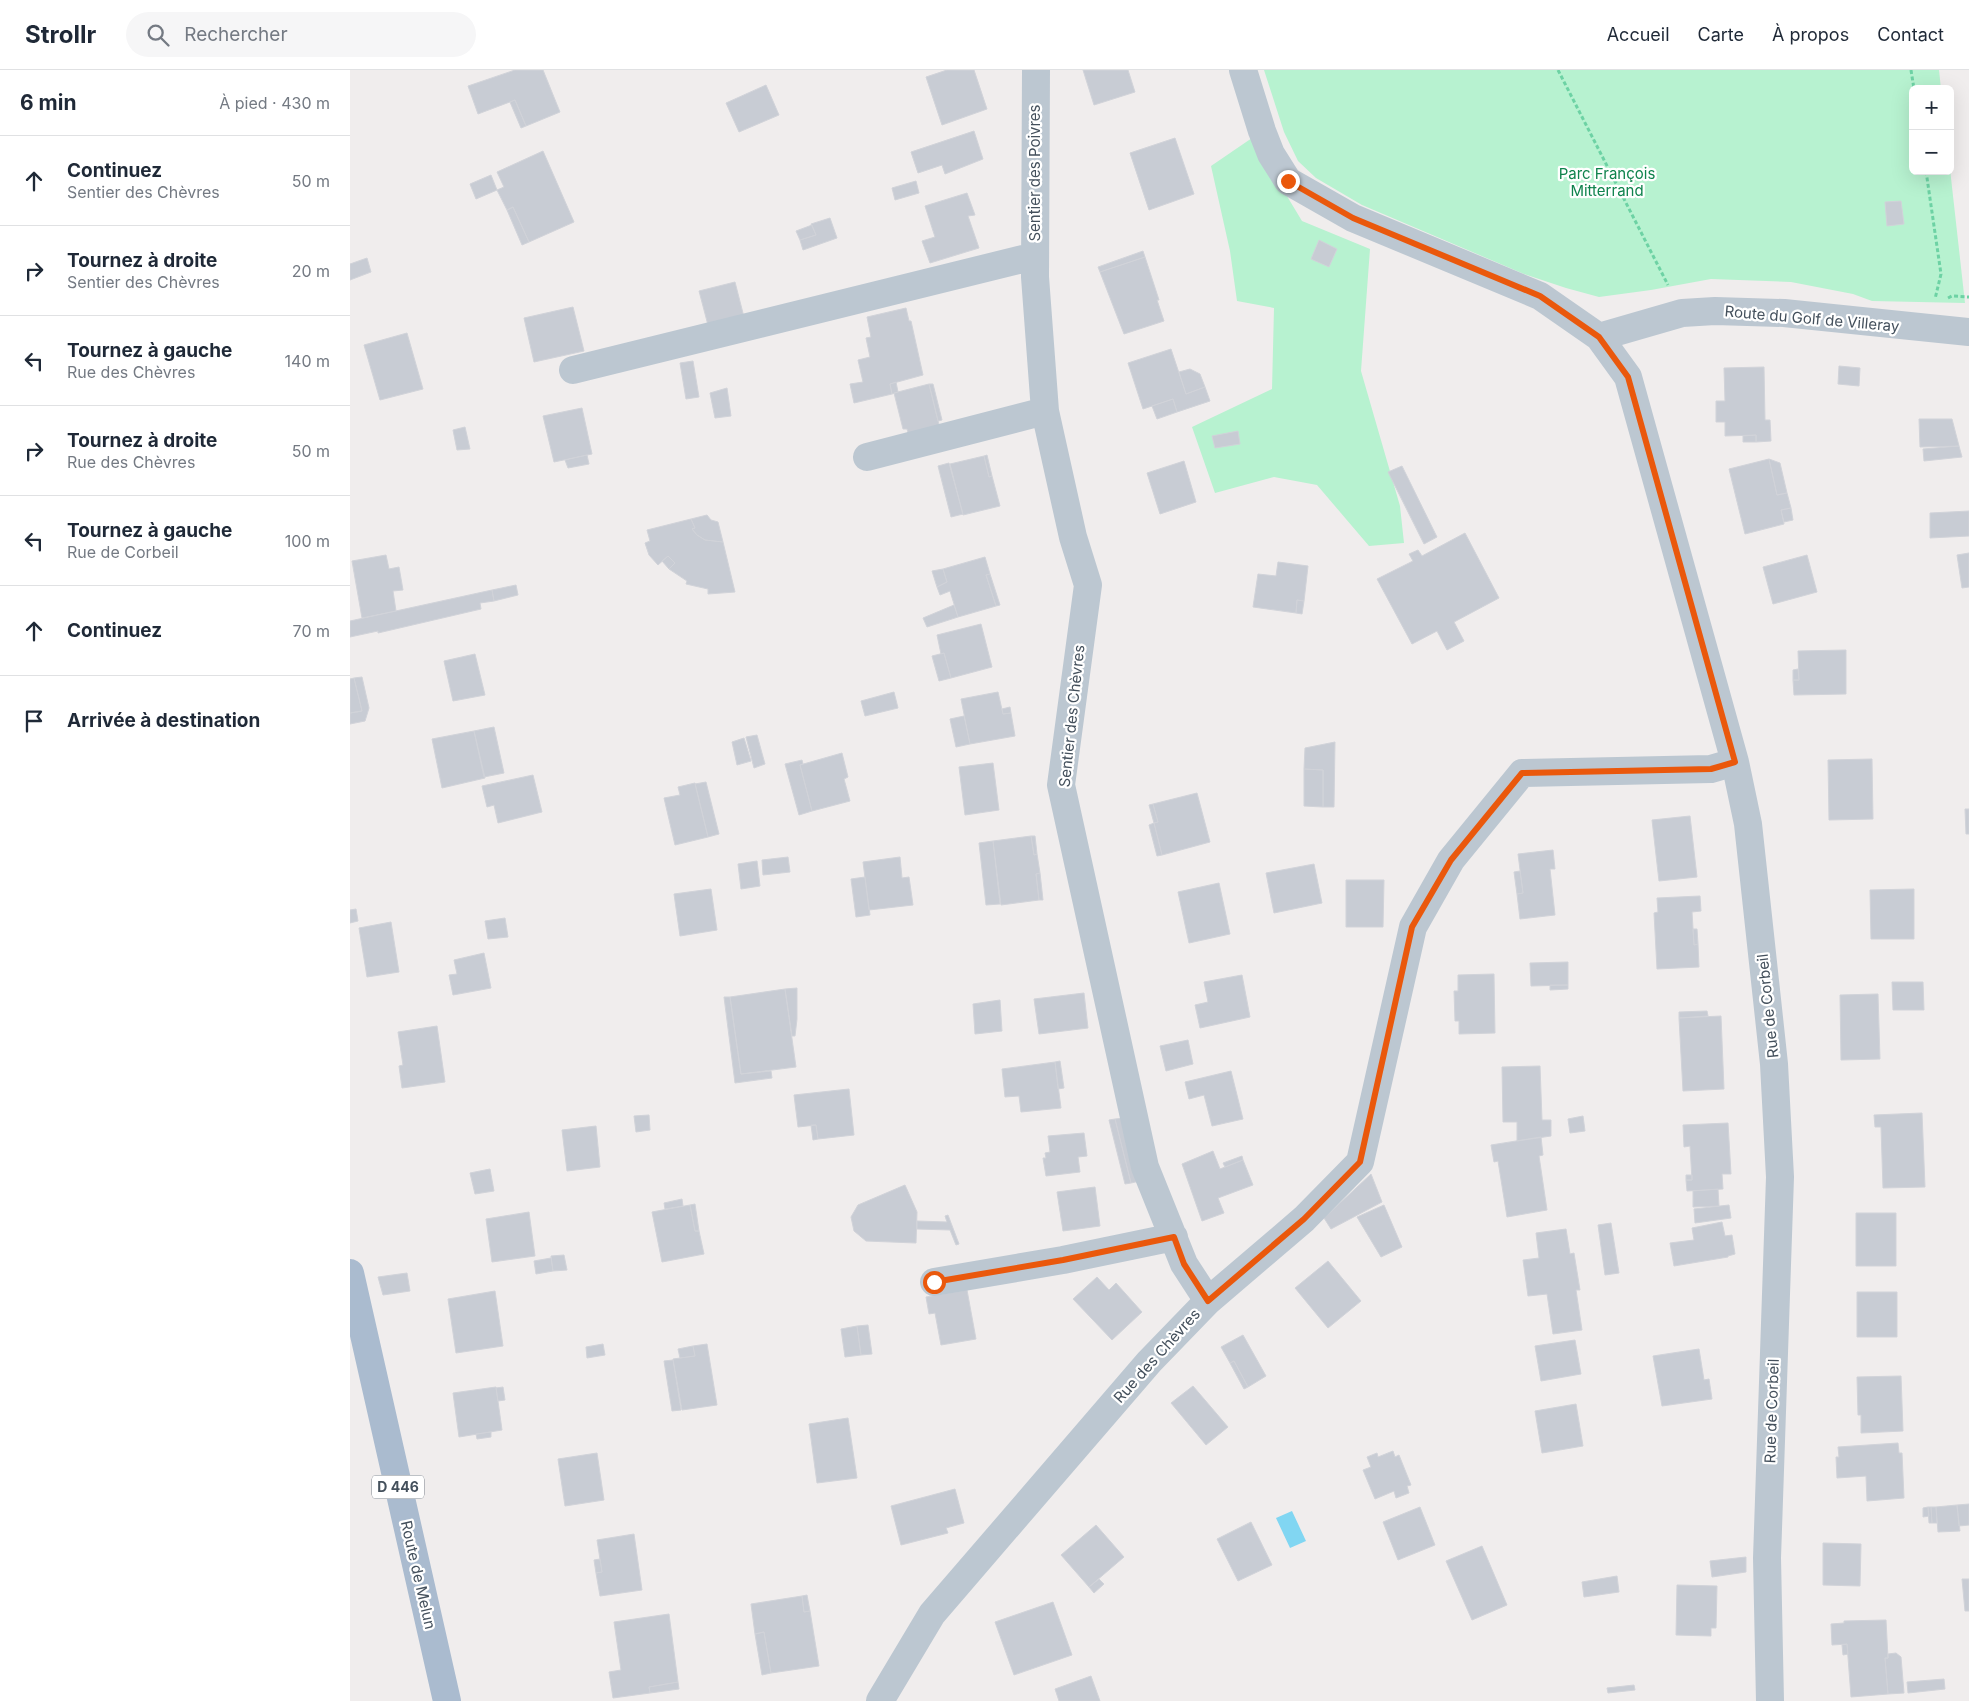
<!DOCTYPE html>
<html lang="fr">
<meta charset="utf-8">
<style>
body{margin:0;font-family:Inter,sans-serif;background:#f6f6f7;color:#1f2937}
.controls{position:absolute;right:15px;top:15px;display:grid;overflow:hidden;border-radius:8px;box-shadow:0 5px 20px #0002}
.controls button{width:45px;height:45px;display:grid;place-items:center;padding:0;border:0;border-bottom:1px solid #e0e1e3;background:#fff;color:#1f2937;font:25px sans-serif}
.stop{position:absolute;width:15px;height:15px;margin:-11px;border:4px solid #ea580c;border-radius:50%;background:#fff}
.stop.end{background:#ea580c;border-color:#fff;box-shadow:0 1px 5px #0008}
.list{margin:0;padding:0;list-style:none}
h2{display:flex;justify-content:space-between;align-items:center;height:65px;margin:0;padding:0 20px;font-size:21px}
h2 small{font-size:16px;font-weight:400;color:#747a83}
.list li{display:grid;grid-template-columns:32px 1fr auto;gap:15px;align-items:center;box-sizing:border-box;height:90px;padding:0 20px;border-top:1px solid #e0e1e3}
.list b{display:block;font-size:19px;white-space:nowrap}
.list p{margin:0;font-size:16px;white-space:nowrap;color:#747a83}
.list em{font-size:16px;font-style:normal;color:#747a83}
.icon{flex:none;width:28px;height:28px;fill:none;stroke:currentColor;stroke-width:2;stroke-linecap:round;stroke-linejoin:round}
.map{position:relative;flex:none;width:1619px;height:1631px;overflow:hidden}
header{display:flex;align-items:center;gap:30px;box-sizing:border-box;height:70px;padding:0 25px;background:#fff;border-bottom:1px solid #e0e1e3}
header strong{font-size:24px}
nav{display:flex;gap:28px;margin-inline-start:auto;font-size:18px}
.search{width:350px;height:45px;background:#f6f6f7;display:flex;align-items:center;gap:12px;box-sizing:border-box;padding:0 18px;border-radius:28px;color:#747a83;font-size:19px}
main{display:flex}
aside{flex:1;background:#fff}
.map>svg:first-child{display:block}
</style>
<header>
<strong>Strollr</strong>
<div class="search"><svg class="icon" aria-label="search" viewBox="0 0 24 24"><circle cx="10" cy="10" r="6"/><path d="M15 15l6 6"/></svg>Rechercher</div>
<nav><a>Accueil</a><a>Carte</a><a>À propos</a><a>Contact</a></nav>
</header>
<main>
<aside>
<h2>6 min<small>À pied · 430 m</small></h2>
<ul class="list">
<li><svg class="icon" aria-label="ahead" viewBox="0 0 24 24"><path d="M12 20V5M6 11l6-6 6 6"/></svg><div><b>Continuez</b><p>Sentier des Chèvres</p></div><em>50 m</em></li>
<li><svg class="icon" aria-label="right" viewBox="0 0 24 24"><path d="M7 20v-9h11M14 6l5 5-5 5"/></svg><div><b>Tournez à droite</b><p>Sentier des Chèvres</p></div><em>20 m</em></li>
<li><svg class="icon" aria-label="left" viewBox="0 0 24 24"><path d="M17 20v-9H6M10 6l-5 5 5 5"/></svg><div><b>Tournez à gauche</b><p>Rue des Chèvres</p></div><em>140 m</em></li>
<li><svg class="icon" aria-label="right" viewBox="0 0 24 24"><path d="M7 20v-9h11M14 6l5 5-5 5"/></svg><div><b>Tournez à droite</b><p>Rue des Chèvres</p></div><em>50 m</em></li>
<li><svg class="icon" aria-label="left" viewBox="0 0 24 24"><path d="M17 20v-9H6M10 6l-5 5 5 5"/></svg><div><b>Tournez à gauche</b><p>Rue de Corbeil</p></div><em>100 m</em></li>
<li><svg class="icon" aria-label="ahead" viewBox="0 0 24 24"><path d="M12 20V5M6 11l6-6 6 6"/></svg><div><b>Continuez</b></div><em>70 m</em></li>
<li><svg class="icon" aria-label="arrive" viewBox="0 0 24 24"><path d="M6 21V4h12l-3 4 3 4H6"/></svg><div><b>Arrivée à destination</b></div></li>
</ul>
</aside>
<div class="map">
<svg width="1619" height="1631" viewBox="0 0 1619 1631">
<rect width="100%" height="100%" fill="#f0eded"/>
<!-- green -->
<path fill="#b7f2d0" d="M914,0H1589L1591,19H1563V101H1600V99L1615,233L1522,231L1503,224L1441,212L1361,209L1301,220L1249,227L1216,218L1174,204L1012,135L966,108L948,91L934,62Z
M902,68L952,151L1020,179L1011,301L1050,436L1054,473L1019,476L967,415L924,407L865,423L842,357L922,319L924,238L887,231L880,181L861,96Z"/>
<!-- water -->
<path fill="#81d6f2" d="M942,1441L956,1471L940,1478L926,1448Z"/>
<!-- building -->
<path fill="#c8ccd4" stroke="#d1d3d9" d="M165,0H193L210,42L176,56L165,30L128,44L118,16Z
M597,0H624L637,39L592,55L576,7Z
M733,0H778L785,22L744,35Z
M416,15L429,45L389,62L376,33Z
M165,30L176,56L171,58L160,32Z
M624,61L633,89L595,104L592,95L568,103L561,82Z
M825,68L844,124L799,140L780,83Z
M193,81L224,152L179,172L163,137L157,140L147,120L154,117L147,102Z
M141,105L147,120L126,129L120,114Z
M566,111L569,123L545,130L542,118Z
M617,123L625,145L618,146L629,178L580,193L572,171L585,167L575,136Z
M1551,131L1554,154L1537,156L1535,132Z
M163,137L179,172L172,175L157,140Z
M480,148L487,168L453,180L450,170L466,165L461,154Z
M462,155L466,165L450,170L446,161Z
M969,170L987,179L979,197L961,189Z
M793,181L795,187L750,202L748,197Z
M795,187L809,230H807L814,251L774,264L750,202Z
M17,188L21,202L0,210V194Z
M385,212L395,251L359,259L349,221Z
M223,237L234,281L184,292L174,248Z
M556,238L559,251H561L573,305L540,314L542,324L504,333L500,314L513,312L508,290L520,287L516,268L521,267L517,247Z
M57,263L73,319L30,330L14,275Z
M821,279L836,324L855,317L860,331L827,342L823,329L793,339L778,293Z
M343,291L349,327L336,329L330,293Z
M1489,296L1510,298L1509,316L1488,314Z
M1414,297L1415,350H1420L1421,371L1406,372V365L1375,366V352H1366V331H1375L1374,298Z
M840,299L850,304L855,317L836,324L829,302Z
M546,312L548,322L542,324L540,314Z
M579,314H583L592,350L588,351Z
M579,314L590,359L559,366L557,359H553L544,323Z
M377,318L381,346L365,348L360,323Z
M823,329L827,342L807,349L802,336Z
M232,338L242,384L204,392L193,346Z
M1569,349H1602L1609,376L1570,377Z
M115,357L120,379L107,380L103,360Z
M888,361L890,374L865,378L862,366Z
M1406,365V372H1393V366Z
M1609,376L1612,387L1574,391L1573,379Z
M237,385L239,394L218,398L215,390Z
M637,385L642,406L639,407L634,386Z
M634,386L639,407L642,406L650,436L613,445L600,394Z
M1419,389L1430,393L1437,423L1427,425Z
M1419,389L1427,425L1437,423L1441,438L1431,440L1434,454L1395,464L1379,399Z
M834,391L846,432L810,444L797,403Z
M599,393L613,444L601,447L588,396Z
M1052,396L1087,467L1074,474L1038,402Z
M1441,438L1443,450L1434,452L1431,440Z
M1619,441V466L1580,468V443Z
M357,445L361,450L368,452L373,472L355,470L347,465L342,459L345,458L341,449Z
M341,449L345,458L342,459L347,465L355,470L373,472L385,522L358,524V519L336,514L337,511L319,499L325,493L318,486L308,495L299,485L295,473L300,471L297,460Z
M1115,463L1149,528L1104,552L1114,571L1097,580L1087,561L1062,574L1027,509L1063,491L1059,484L1068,480L1072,486Z
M1619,483V517L1612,518L1607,485Z
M36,485L39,499L49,497L53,520L43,521L46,541L12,548L2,491Z
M1457,485L1467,522L1423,534L1413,497Z
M318,486L325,493L319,499L312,491Z
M635,487L640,504L636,505L646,536L608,547L600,521L590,525L587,517L597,512L593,499Z
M928,492L958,496L954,531L947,530L946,543L903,537L908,504L926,506Z
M593,499L597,512L587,517L582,501Z
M640,504L650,535L646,536L636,505Z
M166,515L168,525L144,531L142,520Z
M142,520L144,531L130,533L131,539L28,563V561L0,567V551Z
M947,530L954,531L952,544L946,543Z
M604,535L608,547L577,557L573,548Z
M631,554L642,597L601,608L594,583L591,584L587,565Z
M1496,580V624L1444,625L1443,610H1449L1448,581Z
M594,583L601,608L589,611L582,586Z
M125,584L135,625L103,631L94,591Z
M1448,599L1449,610H1443V600Z
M12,607L19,638L15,651L0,654V643L12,641L4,608Z
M4,608L12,641L0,643V609Z
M544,622L548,638L515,646L511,631Z
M648,622L653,644L661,643L665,666L620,674L611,629Z
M660,637L661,643L653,644L652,639Z
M614,646L620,674L606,677L600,649Z
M144,657L154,703L134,707L124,661Z
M124,661L135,708L92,718L82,669Z
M407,665L415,694L404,698L396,667Z
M394,668L401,691L387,695L382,672Z
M985,672L984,737H973V700L954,699L955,678Z
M492,683L498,707L494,709L500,731L462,741L450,695Z
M1522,689L1523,749L1479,750L1478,690Z
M452,690L453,694L450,695L462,741L449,745L435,694Z
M643,693L649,740L615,745L609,697Z
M954,699L973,700V737L954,736Z
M183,705L192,742L148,753L144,735L137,737L132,716Z
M356,712L369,764L358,767L345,714Z
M345,713L358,767L325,775L314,728L330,725L328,717Z
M847,723L860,772L812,785L804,753L808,752L803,734Z
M803,734L808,752L804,753L799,735Z
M1615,739H1619V764H1616Z
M1340,746L1347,807L1309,811L1302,750Z
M804,753L812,785L807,786L799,755Z
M681,766H685L687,784L684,785Z
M681,766L684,785L687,784L690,803L686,804L689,830L651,835L643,771Z
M643,771L650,834L636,835L629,773Z
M1203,780L1205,799H1200L1205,845L1170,849L1167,824L1173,823L1168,784Z
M438,787L440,802L413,805L412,790Z
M550,787L552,808L559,807L563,835L519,840L513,792Z
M407,791L410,816L391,819L388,794Z
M964,794L972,833L924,843L916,803Z
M1170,801L1173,823L1167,824L1164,802Z
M690,803L693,830H689L686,804Z
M515,807L520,845L506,847L501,809Z
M996,810H1034L1033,857H996Z
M869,813L880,864L839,873L828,822Z
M361,819L367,860L330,866L324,824Z
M1564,819V869H1521L1520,820Z
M1350,826L1351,841L1342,842L1344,875L1348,874L1349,897L1307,899L1304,843L1308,842L1307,828Z
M6,839L8,851L0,853V840Z
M155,848L158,867L138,869L135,851Z
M41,852L49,902L17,907L9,858Z
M1343,859H1347L1348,874L1344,875Z
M134,883L141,918L103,925L99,905L107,904L104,890Z
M1218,892V915L1181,916L1180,893Z
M1144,904L1145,963L1109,964V951H1105L1104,921H1108V905Z
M892,905L900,947L850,958L845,935L858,932L854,912Z
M1542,912H1573L1574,940H1543Z
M1200,915H1218V919L1200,920Z
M447,918V949L445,966H442L435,919Z
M435,919L446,997L391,1004L380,927Z
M734,923L738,958L689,964L684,929Z
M1528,924L1530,989L1491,990L1490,925Z
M374,927H380L391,1004L421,1001L422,1008L385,1013Z
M650,930L652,961L625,964L623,934Z
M1357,941L1358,946L1329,948V942Z
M1371,946L1374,1019L1333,1021L1329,948Z
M87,956L95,1012L52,1018L49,996L53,995L48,962Z
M838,970L843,994L816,1001L810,976Z
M710,991L714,1018L708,1019L705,992Z
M705,992L711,1038L671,1042L669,1026L655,1027L652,999Z
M1190,996L1192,1050H1201V1066L1167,1071V1052H1153L1152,997Z
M881,1001L893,1049L862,1056L854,1025L839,1029L835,1012Z
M499,1019L504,1065L468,1069L466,1055L448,1057L444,1025Z
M1572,1043L1575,1117L1533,1118L1531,1057H1525L1524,1045Z
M299,1045L300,1060L286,1062L284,1046Z
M1233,1046L1235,1061L1220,1063L1218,1049Z
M775,1048L790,1111L781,1113L765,1049Z
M765,1049L781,1113L775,1114L759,1050Z
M1378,1053L1381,1104H1372L1373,1119L1337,1121L1336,1110H1342L1340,1076L1334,1077L1333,1055Z
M461,1055H466L468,1069L463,1070Z
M246,1056L250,1097L217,1101L212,1060Z
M734,1063L737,1086L728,1087L730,1102L696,1106L693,1088H696L695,1083L700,1082L698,1066Z
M1191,1067L1193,1085L1189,1086L1197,1140L1157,1147L1148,1091L1144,1092L1141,1075Z
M863,1081L870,1099L893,1090L903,1115L868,1128L874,1143L852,1151L832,1094Z
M892,1086L893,1090L875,1097L873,1093Z
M140,1099L144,1121L125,1124L120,1103Z
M1021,1104L1032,1132L981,1159L974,1148Z
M1336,1105H1342V1110H1336Z
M555,1115L567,1142L566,1173L516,1171L504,1161L501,1147L508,1135Z
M745,1117L750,1156L713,1161L707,1122Z
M1368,1119L1369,1136L1343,1137V1121Z
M332,1129L333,1136L315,1139L314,1133Z
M345,1134L349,1161H345L340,1135Z
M340,1135L345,1161H349L354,1184L312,1192L302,1142Z
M1034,1135L1052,1177L1031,1187L1007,1147Z
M1379,1135L1381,1148L1345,1153L1344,1139Z
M179,1142L185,1186L142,1192L136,1149Z
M1506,1143H1546V1196H1506Z
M598,1145L609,1174L606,1175L600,1160L567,1159V1151L597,1152L595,1146Z
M1372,1152L1375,1166L1382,1165L1385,1184L1378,1186V1187L1324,1196L1320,1173L1344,1170L1342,1158Z
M1261,1153L1269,1203L1255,1205L1248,1155Z
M1216,1159L1220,1184L1224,1183L1230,1220H1226L1232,1260L1203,1264L1197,1224L1178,1226L1173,1190L1189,1188L1186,1163Z
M214,1185L217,1200L203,1201L201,1186Z
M201,1188L203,1201L186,1204L184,1191Z
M978,1191L1011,1231L978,1258L945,1218Z
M57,1203L60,1221L33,1225L28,1207Z
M747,1207L759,1220L766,1213L792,1242L762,1270L723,1229Z
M617,1220L626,1269L591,1275L585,1243L579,1244L576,1227Z
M145,1221L153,1276L106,1283L98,1229Z
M1507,1222H1547V1267H1507Z
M518,1255L522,1284L511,1285L507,1256Z
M507,1256L511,1285L495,1287L491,1259Z
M893,1265L916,1306L898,1317L884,1291L880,1293L871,1277Z
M1225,1270L1231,1304L1191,1311L1185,1276Z
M253,1274L255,1285L237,1288L236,1277Z
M357,1274L367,1335L332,1340L323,1289L345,1286L343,1276Z
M343,1276L345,1286L330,1288L328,1279Z
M1349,1279L1354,1310L1359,1309L1362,1329L1312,1336L1303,1286Z
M323,1290L331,1340L322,1341L314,1291Z
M884,1291L898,1317L894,1319L880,1293Z
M1551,1306L1553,1361L1511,1363V1345H1508L1507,1307Z
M843,1316L878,1357L856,1375L821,1333Z
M146,1317L152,1360L109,1367L103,1323Z
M153,1317L155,1330L148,1331L146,1318Z
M1226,1334L1233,1376L1192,1383L1185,1341Z
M498,1348L507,1408L467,1413L459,1354Z
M141,1362V1367L127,1369L126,1364Z
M1548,1373L1549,1383H1552L1554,1428L1517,1431L1516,1406L1487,1408L1486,1387H1489L1488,1377Z
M1043,1381L1045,1387L1049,1385L1061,1415L1057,1416L1059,1423L1046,1428L1044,1421L1025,1429L1013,1400L1021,1397L1017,1387L1027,1383L1028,1387Z
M247,1383L254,1430L215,1436L208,1389Z
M605,1419L614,1453L596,1458L598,1463L551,1475L541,1436Z
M1619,1434V1455L1609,1456L1607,1435Z
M1607,1435L1610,1461L1588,1462L1586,1437Z
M1070,1437L1085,1475L1048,1490L1033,1452Z
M1578,1437H1581L1582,1453H1579Z
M1578,1437L1579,1446L1573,1447V1438Z
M1581,1437H1586L1587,1453H1582Z
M901,1452L922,1495L888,1511L867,1469Z
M746,1455L774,1487L739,1517L711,1485Z
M284,1464L292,1520L250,1526L246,1503L252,1502L247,1470Z
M1473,1473L1511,1474L1510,1516L1473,1515Z
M1132,1476L1157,1535L1122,1550L1096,1491Z
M1396,1487V1502L1362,1507L1360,1491Z
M250,1489L252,1502L246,1503L244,1490Z
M1267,1506L1269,1522L1234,1527L1232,1512Z
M749,1509L754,1514L744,1523L739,1517Z
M1612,1509H1619V1541H1615Z
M1327,1515L1367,1516L1366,1558H1361V1566L1326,1565Z
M457,1525L460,1541L454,1542L452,1526Z
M452,1526L454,1542L460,1541L469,1596L421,1603L414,1562L405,1564L401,1534Z
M703,1532L722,1585L664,1605L645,1552Z
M319,1544L328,1612L299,1617L300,1623L263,1628L259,1602L271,1600L264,1552Z
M1536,1550L1538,1588H1535L1538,1624L1501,1627L1497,1574L1482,1575L1481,1554L1494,1553V1551Z
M414,1562L421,1603L412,1605L405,1564Z
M1497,1574L1498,1584L1493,1585L1492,1575Z
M1546,1583L1551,1587L1554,1623L1538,1624L1535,1588H1538V1584Z
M741,1606L750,1631H709L705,1619Z
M1594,1609L1595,1619L1558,1623L1557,1612Z
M328,1612L329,1619L300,1623L299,1617Z
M1284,1615L1285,1620L1258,1623L1257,1618Z"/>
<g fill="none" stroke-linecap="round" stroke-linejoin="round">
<!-- path -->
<path stroke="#6dd2a4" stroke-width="3" stroke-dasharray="4 2.5" stroke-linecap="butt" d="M1208,0L1318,215
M1561,0L1564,19
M1576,101L1591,204L1585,229
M1598,228L1602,226L1619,227"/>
<!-- minor -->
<path stroke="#bcc7d1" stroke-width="28" d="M686,0L685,207L695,341L723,467L738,515L711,715L795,1097L834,1194L858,1231
M893,0L912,61L921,84L938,111L1003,148L1190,226L1249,267L1278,307L1385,692L1398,754L1424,994L1430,1107L1417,1488L1420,1631
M1249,267L1332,243L1365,241L1434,243L1619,262
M223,300L685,186
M517,387L695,341
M584,1212L713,1190L824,1167
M530,1631L582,1544L799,1292L858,1231L954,1149L1010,1092L1063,857L1101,790L1172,703L1361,699L1385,692"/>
<!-- major -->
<path stroke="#aabbcf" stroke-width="28" d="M0,1203L97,1631"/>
</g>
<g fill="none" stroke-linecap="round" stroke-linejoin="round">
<!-- route -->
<path stroke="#ea580c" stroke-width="6" d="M584,1212L713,1190L824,1167L834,1194L858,1231L954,1149L1010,1092L1062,857L1101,790L1172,703L1361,699L1385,692L1278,307L1249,267L1190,226L1003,148L938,111"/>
</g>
<g text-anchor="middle" stroke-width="4.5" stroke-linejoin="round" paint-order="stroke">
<!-- shield labels -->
<rect fill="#fff" stroke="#7c848d" stroke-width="1" x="22" y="1405.5" width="52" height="23" rx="4"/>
<g font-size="14" font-weight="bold" fill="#44505c">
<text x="48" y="1422">D 446</text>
</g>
<!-- street labels -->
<g font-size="15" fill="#44505c" stroke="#fff">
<text transform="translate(685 103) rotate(-90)" y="5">Sentier des Poivres</text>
<text transform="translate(1462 249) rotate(5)" y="5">Route du Golf de Villeray</text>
<text transform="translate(722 646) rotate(-84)" y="5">Sentier des Chèvres</text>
<text transform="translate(1418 936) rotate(-96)" y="5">Rue de Corbeil</text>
<text transform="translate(807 1286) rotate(-48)" y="5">Rue des Chèvres</text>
<text transform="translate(1422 1341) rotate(-88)" y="5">Rue de Corbeil</text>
<text transform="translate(68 1505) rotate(77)" y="5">Route de Melun</text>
</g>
<!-- park labels -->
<g font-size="15" fill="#0f834d" stroke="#fff">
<text x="1257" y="109">Parc François<tspan x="1257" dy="17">Mitterrand</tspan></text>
</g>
</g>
</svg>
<div class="controls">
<button>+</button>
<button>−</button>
</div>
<div class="stop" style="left:584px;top:1212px"></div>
<div class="stop end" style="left:938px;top:111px"></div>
</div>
</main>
